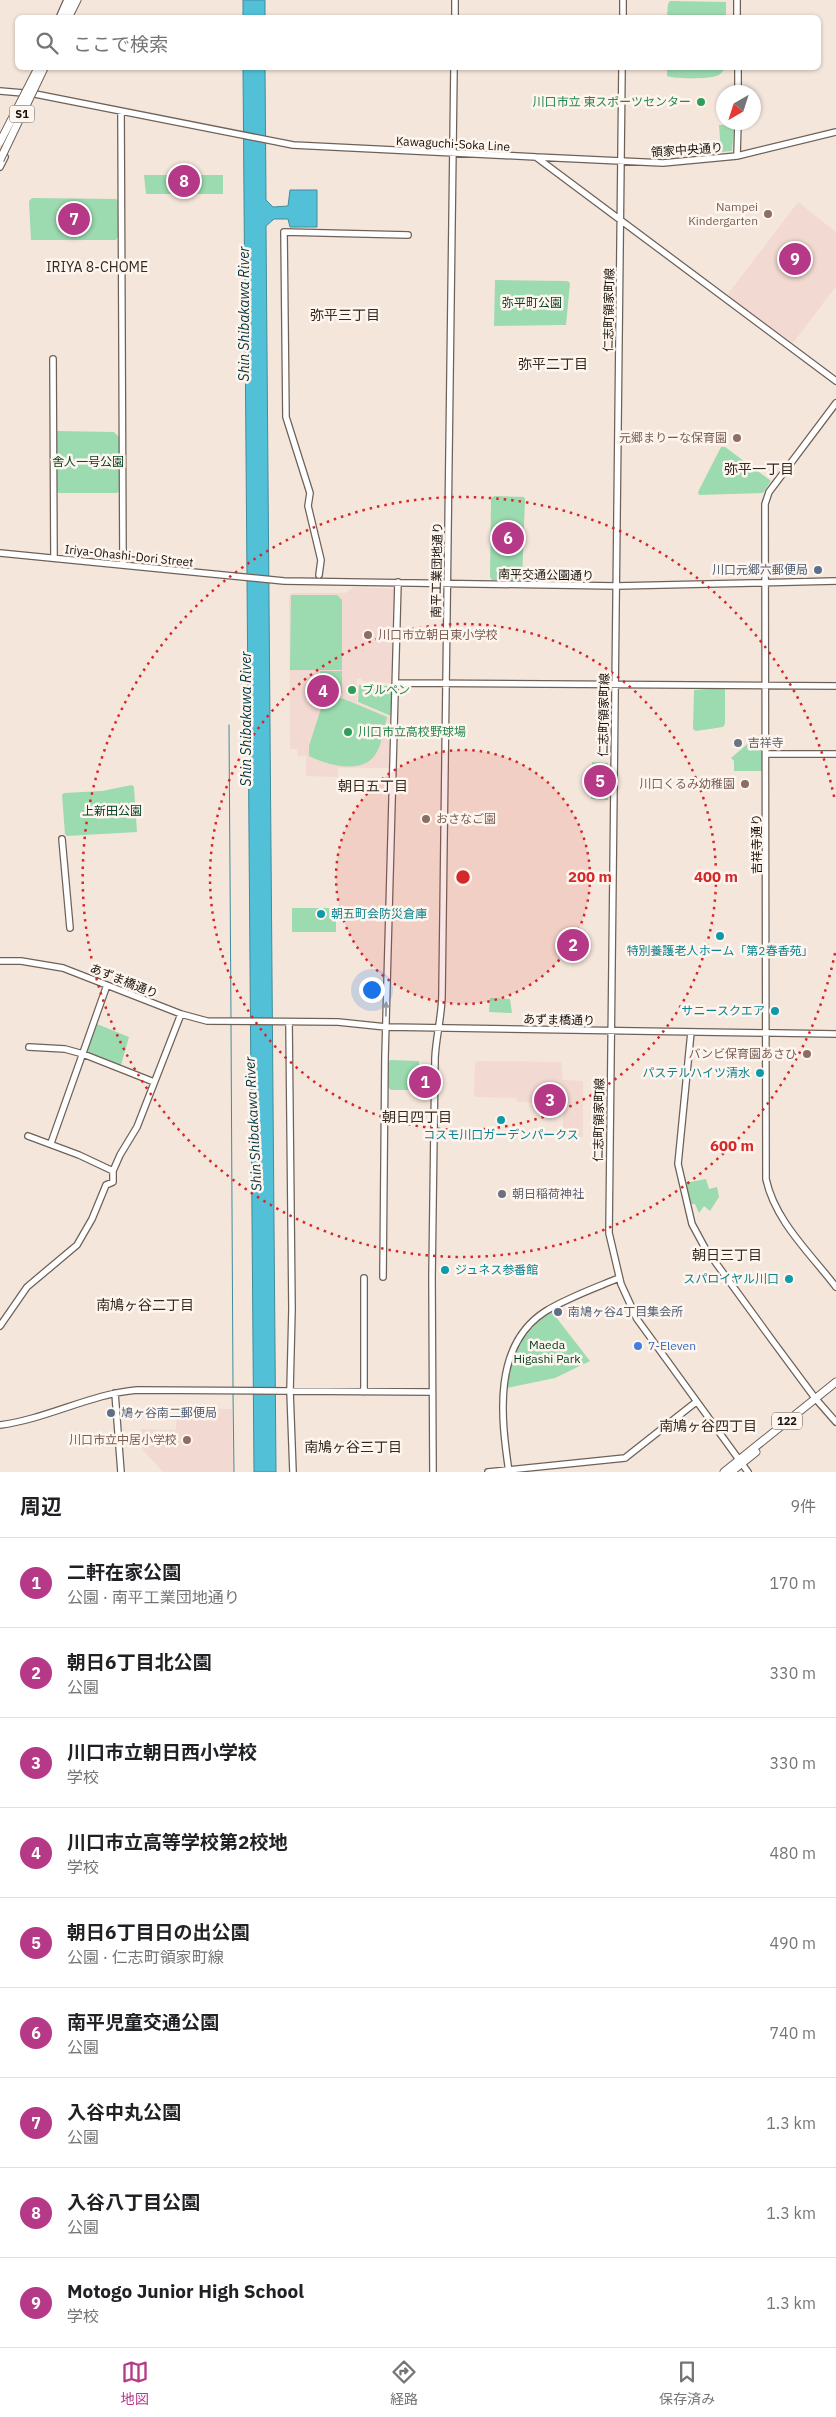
<!DOCTYPE html>
<html lang="ja">
<meta charset="utf-8">
<style>
body{margin:0;font-family:"IBM Plex Sans","Noto Sans JP",sans-serif;background:#f6f6f6;color:#202124}
.compass{position:absolute;left:716px;top:85px;width:45px;height:45px;border-radius:50%;background:#fff;box-shadow:0 1px 4px #0004;rotate:219deg}
.you{position:absolute;left:371px;top:989px;width:18px;height:18px;margin:-12px;border:4px solid #fff;border-radius:50%;background:#1a73e8;box-shadow:0 0 0 8px #1a73e833}
.badge{display:grid;place-items:center;width:32px;height:32px;border-radius:50%;background:#b63988;color:#fff;font-size:16px;font-weight:700}
.pin{position:absolute;translate:-50% -50%;border:2px solid #fff;box-shadow:0 1px 5px #0006}
.list{margin:0;padding:0;list-style:none}
h2{display:flex;justify-content:space-between;align-items:center;height:65px;margin:0;padding:0 20px;font-size:21px}
h2 small{font-size:16px;font-weight:400;color:#757577}
.list li{display:grid;grid-template-columns:32px 1fr auto;gap:15px;align-items:center;box-sizing:border-box;height:90px;padding:0 20px;border-top:1px solid #e0e0e0}
.list b{display:block;font-size:19px;white-space:nowrap}
.list p{margin:0;font-size:16px;white-space:nowrap;color:#757577}
.list em{font-size:16px;font-style:normal;color:#757577}
.icon{flex:none;width:28px;height:28px;fill:none;stroke:currentColor;stroke-width:2;stroke-linecap:round;stroke-linejoin:round}
.map{position:relative;flex:none;width:836px;height:1472px;overflow:hidden}
.search{position:absolute;background:#fff;box-shadow:0 1px 4px #0004;left:15px;right:15px;top:15px;height:55px;display:flex;align-items:center;gap:12px;box-sizing:border-box;padding:0 18px;border-radius:8px;color:#757577;font-size:19px}
.sheet{height:875px;background:#fff}
nav{display:flex;justify-content:space-around;align-items:center;box-sizing:border-box;height:70px;border-top:1px solid #e0e0e0;background:#fff;font-size:14px;color:#757577}
nav a{display:grid;justify-items:center;gap:2px}
nav .on{color:#b63988}
.map>svg:first-child{display:block}
</style>
<div class="map">
<svg width="836" height="1472" viewBox="0 0 836 1472">
<rect width="100%" height="100%" fill="#f5e6db"/>
<!-- education -->
<path fill="#f2d9d1" d="M798,202L836,232V286L793,343L781,334L778,335L729,297L728,294Z
M354,587L394,589L391,683L362,681L361,678L357,679V703L391,717L389,768H338V777L306,776V756H298L297,749H290L289,596L291,593H345Z
M477,1061L561,1062L563,1080L583,1081V1137H563V1103L517,1102L516,1098L476,1097L474,1096L475,1063Z
M177,1408L232,1409L233,1472H163L143,1450L141,1429L176,1430Z"/>
<!-- green -->
<path fill="#9cdab0" d="M670,1L726,2V17H667L668,4Z
M667,68H725C723,71 721,75 716,76C710,79 672,79 667,76Z
M719,125H731L734,128L732,151L721,152Z
M144,175H223V194H146Z
M32,198L116,199L119,201L118,237L116,240H31L29,201Z
M495,280L567,281L570,283L566,325L494,326Z
M57,431L114,432L119,437V491L117,493H59L56,490Z
M721,447H725L771,481L763,493L699,495L698,492Z
M494,496L524,497L525,499L522,580H492L490,577L491,499Z
M291,595H337L342,600V670H290Z
M320,671H342V693L319,692Z
M359,685L391,686V716L358,702Z
M723,688L725,690V724L723,727L696,731L693,729L694,690Z
M334,695L387,717C384,729 382,745 375,755C361,775 327,765 309,756V746L324,699L326,697Z
M752,740L755,746L758,744L762,749V771H734V761L731,758Z
M592,762L608,763V800L591,799Z
M132,785L134,787L137,832L67,836L65,834L62,795L64,793L102,791Z
M292,908H336V932H292Z
M565,938H581V954L564,953Z
M490,998L510,999L512,1013L489,1012Z
M97,1024L129,1037L121,1065L87,1052Z
M390,1060L419,1061L420,1090H391L388,1087V1063Z
M706,1179L709,1189L717,1187L719,1197L710,1211L704,1206L699,1213L695,1204H689L685,1183Z
M552,1312L590,1361L555,1378L507,1388C502,1362 529,1325 552,1312Z"/>
<!-- water -->
<path fill="#52c1d8" stroke="#408c9b" d="M243,0H265V17H243Z
M243,68H265L266,200L273,207L288,206L290,190H317V227H290L288,219H274L266,226L276,1472H254Z"/>
<g fill="none" stroke-linecap="round" stroke-linejoin="round">
<!-- stream -->
<path stroke="#408c9b" stroke-width="1" d="M229,725L231,1019
M231,1023L233,1389
M233,1393L234,1472"/>
<defs>
<path id="secondary" d="M737,0V18
M59,18L67,0
M455,18V0
M623,18V0
M622,68L609,1233L621,1284L637,1319L748,1472
M0,91L35,94L293,145L536,157L836,381
M738,92V68
M121,111L123,565
M737,156L738,122
M536,157L663,163L737,156L836,132
M0,167L5,157
M53,359L54,558
M836,403L769,492L765,504L766,1179C775,1221 810,1253 836,1287
M0,553L284,581L616,586L836,581
M319,575L321,560L308,506L310,493L286,417L284,232L408,235
M396,683L836,686
M766,754H836
M62,839L70,928
M0,961H21L63,968L181,1014L207,1021L338,1022L386,1027L836,1034
M289,1022L292,1309L290,1391L293,1472
M691,1032L678,1164L692,1224L705,1248L772,1340L815,1398L836,1422
M29,1047L65,1049L83,1054L154,1082
M28,1136L79,1155L113,1171
M51,1143L107,985
M383,1277L385,1057L398,582
M0,1326L27,1287L77,1245L92,1219L106,1185L113,1182V1171L120,1155L137,1127L181,1014
M364,1392V1278
M115,1393L121,1472
M0,1425C47,1419 90,1394 137,1390L432,1392
M433,1472L432,1277L435,1058C436,1036 442,1016 442,994L454,68
M488,1472L625,1458L696,1402
M509,1472C501,1418 492,1345 546,1311C569,1297 595,1288 619,1278"/>
<path id="highway" d="M62,18L71,0
M68,18L77,0
M724,1472L836,1382
M731,1472L756,1452"/>
</defs>
<!-- secondary casing -->
<use href="#secondary" stroke="#6e6157" stroke-width="8"/>
<!-- highway casing -->
<use href="#highway" stroke="#6e6157" stroke-width="9"/>
<!-- secondary -->
<use href="#secondary" stroke="#fff" stroke-width="5.5"/>
<!-- highway -->
<use href="#highway" stroke="#fff" stroke-width="7"/>
<defs>
<path id="highway-bridge" d="M0,142L38,68
M0,160L44,68"/>
</defs>
<!-- highway-bridge casing -->
<use href="#highway-bridge" stroke="#6e6157" stroke-width="9" stroke-linecap="butt"/>
<!-- highway-bridge -->
<use href="#highway-bridge" stroke="#fff" stroke-width="7"/>
</g>
<!-- one-way arrows -->
<defs><path id="oneway-solid" d="M-6-.8H1V-3.2L6.5 0L1 3.2V.8H-6Z" transform="scale(1.25)"/></defs>
<use fill="#a19f9e" href="#oneway-solid" transform="translate(386 1009) rotate(-89)"/>
<!-- distance rings -->
<circle cx="463" cy="877" r="127" fill="#d62828" fill-opacity=".12"/>
<g fill="none" stroke="#d62828" stroke-width="2.5" stroke-dasharray="2.5 5">
<circle cx="463" cy="877" r="127"/>
<circle cx="463" cy="877" r="253"/>
<path d="M835 953A380 380 0 1 1 835 801"/>
</g>
<!-- markers -->
<g fill="#2e9e5b" stroke="#fef5ee" stroke-width="2">
<circle cx="701" cy="102" r="5"/>
<circle cx="352" cy="690" r="5"/>
<circle cx="348" cy="732" r="5"/>
</g>
<g fill="#8d6e63" stroke="#fef5ee" stroke-width="2">
<circle cx="768" cy="214" r="5"/>
<circle cx="737" cy="438" r="5"/>
<circle cx="368" cy="635" r="5"/>
<circle cx="745" cy="784" r="5"/>
<circle cx="426" cy="819" r="5"/>
<circle cx="807" cy="1054" r="5"/>
<circle cx="187" cy="1440" r="5"/>
</g>
<g fill="#5c6f8a" stroke="#fef5ee" stroke-width="2">
<circle cx="818" cy="570" r="5"/>
<circle cx="558" cy="1312" r="5"/>
<circle cx="111" cy="1413" r="5"/>
</g>
<g fill="#6b7280" stroke="#fef5ee" stroke-width="2">
<circle cx="738" cy="743" r="5"/>
<circle cx="502" cy="1194" r="5"/>
</g>
<g fill="#0f9aa8" stroke="#fef5ee" stroke-width="2">
<circle cx="321" cy="914" r="5"/>
<circle cx="720" cy="936" r="5"/>
<circle cx="775" cy="1011" r="5"/>
<circle cx="760" cy="1073" r="5"/>
<circle cx="501" cy="1120" r="5"/>
<circle cx="445" cy="1270" r="5"/>
<circle cx="789" cy="1279" r="5"/>
</g>
<circle fill="#3f7fe0" stroke="#fef5ee" stroke-width="2" cx="638" cy="1346" r="5"/>
<g text-anchor="middle" stroke-width="5" stroke-linejoin="round" paint-order="stroke">
<!-- shield labels -->
<g fill="#fef5ee" stroke="#5b5550" stroke-width="1">
<rect x="9.5" y="105.5" width="25" height="17" rx="4"/>
<rect x="772" y="1412.5" width="30" height="17" rx="4"/>
</g>
<g font-size="11" font-weight="bold" fill="#15100c">
<text x="22" y="118">S1</text>
<text x="787" y="1425">122</text>
</g>
<!-- leisure labels -->
<g font-size="12" fill="#27864d" stroke="#fef5ee" text-anchor="start">
<text x="691" y="106" text-anchor="end">川口市立 東スポーツセンター</text>
<text x="362" y="694">ブルペン</text>
<text x="358" y="736">川口市立高校野球場</text>
</g>
<!-- street labels -->
<g font-size="12" fill="#15100c" stroke="#fef5ee">
<text transform="translate(453 144) rotate(3)" y="4">Kawaguchi-Soka Line</text>
<text transform="translate(687 150) rotate(-4)" y="4">領家中央通り</text>
<text transform="translate(609 310) rotate(-89)" y="4">仁志町領家町線</text>
<text transform="translate(129 556) rotate(6)" y="4">Iriya-Ohashi-Dori Street</text>
<text transform="translate(437 570) rotate(-89)" y="4">南平工業団地通り</text>
<text transform="translate(546 575) rotate(1)" y="4">南平交通公園通り</text>
<text transform="translate(604 715) rotate(-89)" y="4">仁志町領家町線</text>
<text transform="translate(757 844) rotate(-90)" y="4">吉祥寺通り</text>
<text transform="translate(124 981) rotate(22)" y="4">あずま橋通り</text>
<text transform="translate(559 1020) rotate(1)" y="4">あずま橋通り</text>
<text transform="translate(599 1120) rotate(-89)" y="4">仁志町領家町線</text>
</g>
<!-- education labels -->
<g font-size="12" fill="#785e54" stroke="#fef5ee" text-anchor="end">
<text x="758" y="211">Nampei<tspan x="758" dy="14">Kindergarten</tspan></text>
<text x="727" y="442">元郷まりーな保育園</text>
<text x="378" y="639" text-anchor="start">川口市立朝日東小学校</text>
<text x="735" y="788">川口くるみ幼稚園</text>
<text x="436" y="823" text-anchor="start">おさなご園</text>
<text x="797" y="1058">バンビ保育園あさひ</text>
<text x="177" y="1444">川口市立中居小学校</text>
</g>
<!-- park labels -->
<g font-size="12" fill="#024122" stroke="#fef5ee">
<text x="532" y="307">弥平町公園</text>
<text x="88" y="466">舎人一号公園</text>
<text x="112" y="815">上新田公園</text>
<text x="547" y="1349">Maeda<tspan x="547" dy="14">Higashi Park</tspan></text>
</g>
<!-- service labels -->
<g font-size="12" fill="#4e5e75" stroke="#fef5ee" text-anchor="start">
<text x="808" y="574" text-anchor="end">川口元郷六郵便局</text>
<text x="568" y="1316">南鳩ヶ谷4丁目集会所</text>
<text x="121" y="1417">鳩ヶ谷南二郵便局</text>
</g>
<!-- worship labels -->
<g font-size="12" fill="#5b616d" stroke="#fef5ee" text-anchor="start">
<text x="748" y="747">吉祥寺</text>
<text x="512" y="1198">朝日稲荷神社</text>
</g>
<!-- culture labels -->
<g font-size="12" fill="#0d838f" stroke="#fef5ee" text-anchor="end">
<text x="331" y="918" text-anchor="start">朝五町会防災倉庫</text>
<text x="720" y="955" text-anchor="middle">特別養護老人ホーム「第2春香苑」</text>
<text x="765" y="1015">サニースクエア</text>
<text x="750" y="1077">パステルハイツ清水</text>
<text x="501" y="1139" text-anchor="middle">コスモ川口ガーデンパークス</text>
<text x="455" y="1274" text-anchor="start">ジュネス参番館</text>
<text x="779" y="1283">スパロイヤル川口</text>
</g>
<!-- shop labels -->
<g font-size="12" fill="#366cbe" stroke="#fef5ee" text-anchor="start">
<text x="648" y="1350">7-Eleven</text>
</g>
<!-- neighbourhood labels -->
<g font-size="14" fill="#352a21" stroke="#fef5ee">
<text x="97" y="272">IRIYA 8-CHOME</text>
<text x="345" y="320">弥平三丁目</text>
<text x="553" y="369">弥平二丁目</text>
<text x="759" y="474">弥平一丁目</text>
<text x="373" y="791">朝日五丁目</text>
<text x="417" y="1122">朝日四丁目</text>
<text x="727" y="1260">朝日三丁目</text>
<text x="145" y="1310">南鳩ヶ谷二丁目</text>
<text x="708" y="1431">南鳩ヶ谷四丁目</text>
<text x="353" y="1452">南鳩ヶ谷三丁目</text>
</g>
<!-- water labels -->
<g font-size="14" font-style="italic" fill="#00353e" stroke="#fef5ee">
<text transform="translate(244 314) rotate(-90)" y="5">Shin Shibakawa River</text>
<text transform="translate(246 719) rotate(-90)" y="5">Shin Shibakawa River</text>
<text transform="translate(253 1124) rotate(-93)" y="5">Shin Shibakawa River</text>
</g>
</g>
<circle cx="463" cy="877" r="8" fill="#d62828" stroke="#fef5ee" stroke-width="2.5"/>
<g font-size="15" text-anchor="middle" font-weight="bold" fill="#d62828" stroke="#fef5ee" stroke-width="5" stroke-linejoin="round" paint-order="stroke">
<text x="590" y="882">200 m</text>
<text x="716" y="882">400 m</text>
<text x="732" y="1151">600 m</text>
</g>
</svg>
<svg class="compass" viewBox="-18 -18 36 36"><path d="M0-13l5 13h-10z" fill="#e53935"/><path d="M0 13l5-13h-10z" fill="#757577"/></svg>
<div class="you"></div>
<div class="pin badge" style="left:425px;top:1082px">1</div>
<div class="pin badge" style="left:573px;top:945px">2</div>
<div class="pin badge" style="left:550px;top:1100px">3</div>
<div class="pin badge" style="left:323px;top:691px">4</div>
<div class="pin badge" style="left:600px;top:781px">5</div>
<div class="pin badge" style="left:508px;top:538px">6</div>
<div class="pin badge" style="left:74px;top:219px">7</div>
<div class="pin badge" style="left:184px;top:181px">8</div>
<div class="pin badge" style="left:795px;top:259px">9</div>
<div class="search"><svg class="icon" aria-label="search" viewBox="0 0 24 24"><circle cx="10" cy="10" r="6"/><path d="M15 15l6 6"/></svg>ここで検索</div>
</div>
<section class="sheet">
<h2>周辺<small>9件</small></h2>
<ul class="list">
<li><span class="badge">1</span><div><b>二軒在家公園</b><p>公園 · 南平工業団地通り</p></div><em>170 m</em></li>
<li><span class="badge">2</span><div><b>朝日6丁目北公園</b><p>公園</p></div><em>330 m</em></li>
<li><span class="badge">3</span><div><b>川口市立朝日西小学校</b><p>学校</p></div><em>330 m</em></li>
<li><span class="badge">4</span><div><b>川口市立高等学校第2校地</b><p>学校</p></div><em>480 m</em></li>
<li><span class="badge">5</span><div><b>朝日6丁目日の出公園</b><p>公園 · 仁志町領家町線</p></div><em>490 m</em></li>
<li><span class="badge">6</span><div><b>南平児童交通公園</b><p>公園</p></div><em>740 m</em></li>
<li><span class="badge">7</span><div><b>入谷中丸公園</b><p>公園</p></div><em>1.3 km</em></li>
<li><span class="badge">8</span><div><b>入谷八丁目公園</b><p>公園</p></div><em>1.3 km</em></li>
<li><span class="badge">9</span><div><b>Motogo Junior High School</b><p>学校</p></div><em>1.3 km</em></li>
</ul>
</section>
<nav>
<a class="on"><svg class="icon" aria-label="map" viewBox="0 0 24 24"><path d="M3 6l6-2 6 2 6-2v14l-6 2-6-2-6 2zM9 4v14M15 6v14"/></svg>地図</a>
<a><svg class="icon" aria-label="directions" viewBox="0 0 24 24"><path d="M12 3l9 9-9 9-9-9zM9 14v-3h6M13 9l2 2-2 2"/></svg>経路</a>
<a><svg class="icon" aria-label="saved" viewBox="0 0 24 24"><path d="M7 4h10v16l-5-4-5 4z"/></svg>保存済み</a>
</nav>
